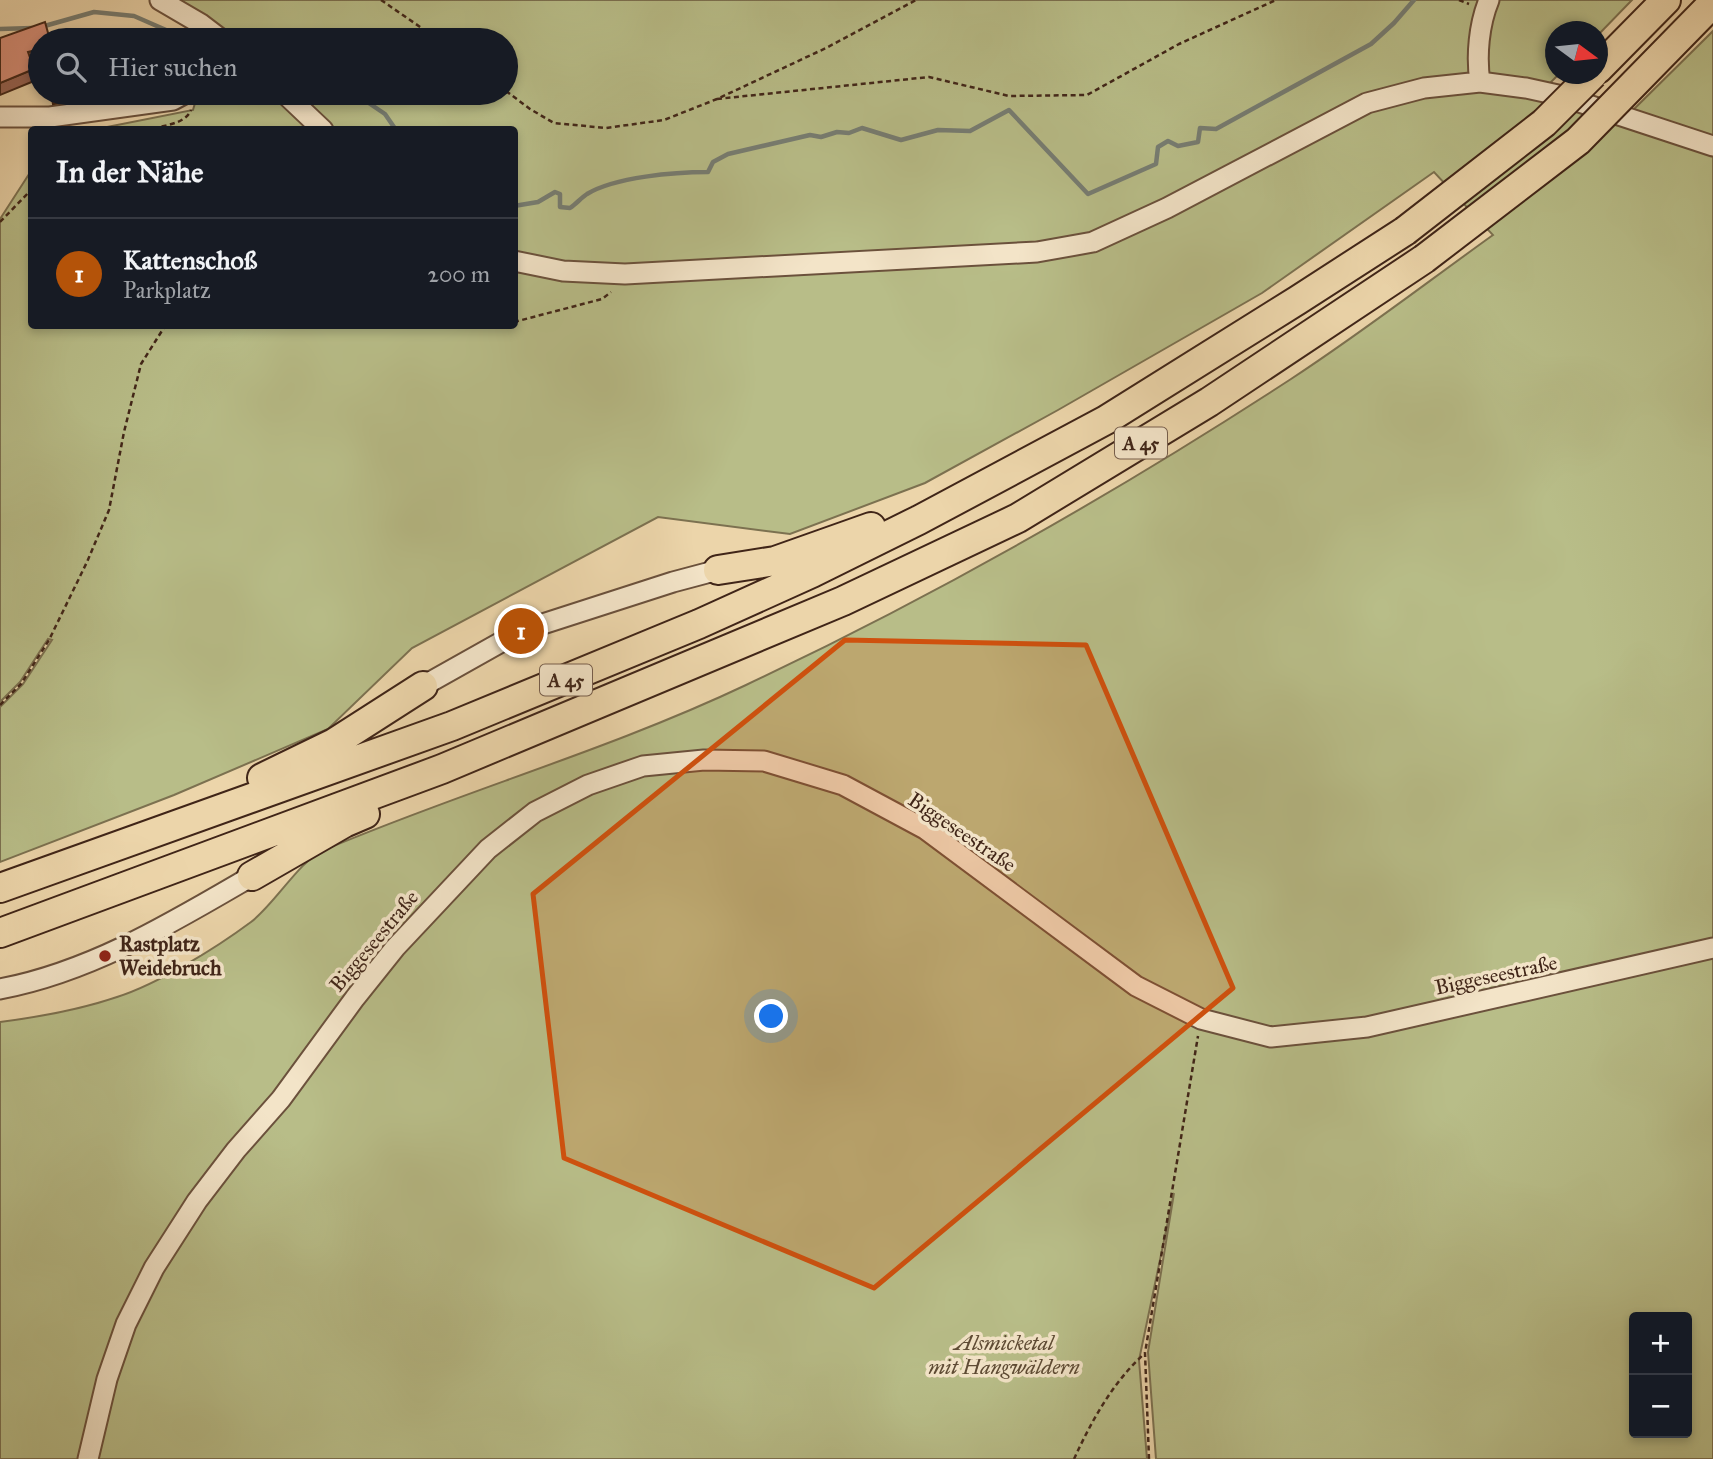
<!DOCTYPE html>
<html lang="de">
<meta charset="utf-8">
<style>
body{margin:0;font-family:"IM FELL Great Primer",serif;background:#242831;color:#f1f3f6}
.controls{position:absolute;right:21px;bottom:21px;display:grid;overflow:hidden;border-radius:7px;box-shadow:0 4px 10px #0003}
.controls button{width:63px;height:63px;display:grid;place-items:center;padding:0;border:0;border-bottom:2px solid #363941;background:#171b24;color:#f1f3f6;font:35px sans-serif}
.compass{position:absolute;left:1545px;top:21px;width:63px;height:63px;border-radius:50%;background:#171b24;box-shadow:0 4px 10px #0003;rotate:105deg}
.you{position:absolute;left:772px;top:1017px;width:24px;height:24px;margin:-18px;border:5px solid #fff;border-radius:50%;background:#1a73e8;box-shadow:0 0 0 10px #1a73e833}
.badge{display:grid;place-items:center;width:46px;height:46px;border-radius:50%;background:#b45309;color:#fff;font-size:23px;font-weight:700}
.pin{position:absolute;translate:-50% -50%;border:4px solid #fff;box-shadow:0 2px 7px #0006}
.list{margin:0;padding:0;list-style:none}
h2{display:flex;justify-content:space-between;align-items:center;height:91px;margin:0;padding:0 28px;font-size:30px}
h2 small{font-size:23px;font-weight:400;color:#9ea1a6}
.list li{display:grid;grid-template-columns:46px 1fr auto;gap:21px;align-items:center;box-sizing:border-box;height:112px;padding:0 28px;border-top:2px solid #363941}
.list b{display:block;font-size:26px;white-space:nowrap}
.list p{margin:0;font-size:23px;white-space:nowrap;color:#9ea1a6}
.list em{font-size:23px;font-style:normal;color:#9ea1a6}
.icon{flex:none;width:38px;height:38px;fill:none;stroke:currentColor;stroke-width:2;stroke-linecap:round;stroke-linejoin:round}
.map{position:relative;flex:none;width:1713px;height:1459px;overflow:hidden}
.search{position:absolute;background:#171b24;box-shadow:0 4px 10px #0003;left:28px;top:28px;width:490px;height:77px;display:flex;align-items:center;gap:18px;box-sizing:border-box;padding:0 24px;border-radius:38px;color:#9ea1a6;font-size:26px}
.panel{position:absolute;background:#171b24;box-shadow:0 4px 10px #0003;left:28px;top:126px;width:490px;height:203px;border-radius:7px}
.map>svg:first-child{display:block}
</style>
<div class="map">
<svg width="1713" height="1459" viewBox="0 0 1713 1459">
<rect width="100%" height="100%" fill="#ecd5aa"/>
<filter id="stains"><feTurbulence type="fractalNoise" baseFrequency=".00286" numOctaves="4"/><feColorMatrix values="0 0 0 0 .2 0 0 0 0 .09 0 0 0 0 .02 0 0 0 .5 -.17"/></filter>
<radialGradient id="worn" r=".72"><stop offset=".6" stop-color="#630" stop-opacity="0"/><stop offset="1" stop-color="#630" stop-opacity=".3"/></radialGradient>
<!-- green -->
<path fill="#b8bd88" stroke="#7c7150" stroke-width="2" fill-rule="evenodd" d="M176,0H1632L1598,35V32H1556V74H1559L1549,84L1633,110L1713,31V938L1366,1023L1272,1034L1211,1018L1207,1024L1270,1040L1366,1029L1713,952V1459H1156L1148,1352L1174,1193L1139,1360L1147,1459H91L110,1380L129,1326L157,1269L200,1204L239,1151L283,1102L398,949L492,848L493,839L442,887L394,942L278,1096L234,1146L195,1198L151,1265L124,1322L103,1377L84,1459H0V1022C39,1017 79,1010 117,997C158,984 216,948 251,922C275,904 299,861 324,850C463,791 609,750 746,685C935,596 1116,493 1291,379C1360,334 1426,283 1493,235L1434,172L1262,293L1058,410L925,483L790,534L658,517L412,648L328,729L174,795L0,862V707L23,684L52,640L48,639L20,682L0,702V219L31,171L32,326H514V130L97,129L193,110L198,93H506V40H214L219,25ZM1634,1317H1687V1433H1634Z"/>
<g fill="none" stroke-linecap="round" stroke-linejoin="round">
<!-- stream -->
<path stroke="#767d73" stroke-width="4.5" d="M41,27L94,12L134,16L166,30L171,40
M0,29L32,28
M354,93L385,114L396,130
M514,206L538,202L555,192L560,194V207L570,208C576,204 581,198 587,194C615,177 675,172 708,172L713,162L728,154L810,135L821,137L837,132L849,133L862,128L901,140L938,130L970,131L1009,110L1088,194L1156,164L1158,147L1168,141L1178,146L1198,142L1200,128L1216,129L1371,44L1394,23L1414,0"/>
<defs>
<path id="minor" d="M160,0L201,24L222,40
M1480,82C1476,56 1479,24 1489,0
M284,93L323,130
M0,117H50L173,100L186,93
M514,261L563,271L625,274L1037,252L1093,242L1167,208L1367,103L1424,88L1480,82L1526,88L1558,95L1713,146
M423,686L521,631L673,582L718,570
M0,989C91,972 173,922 252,876
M88,1459L107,1379L126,1324L154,1268L197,1201L236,1150L281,1099L355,998L395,948L488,849L535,812L588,785L643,766L704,760L764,761L843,785L925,829L1136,986L1201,1019L1271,1037L1367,1027L1713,948"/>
<path id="highway" d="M1598,69L1666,0
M718,570L775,561L871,527
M262,778L334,743L423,686
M252,876L344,823L365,814
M0,888L452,726L699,624L812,573L919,520L1106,420L1298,300L1405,231
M0,933L442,769L843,601L1018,518L1209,402L1424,259"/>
</defs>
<!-- minor casing -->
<use href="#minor" stroke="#6b513c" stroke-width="23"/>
<!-- highway casing -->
<use href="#highway" stroke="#402518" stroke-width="32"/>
<!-- path -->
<path stroke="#402518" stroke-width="2.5" stroke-dasharray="5 3.5" stroke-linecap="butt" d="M381,0L439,40
M1459,0L1469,4
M506,91L530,109L554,123L606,128L664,120L717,99L826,48L916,0
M717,99L929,77L1009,96L1087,95L1179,44L1276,0
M145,130C160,126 185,125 191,110
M0,222L32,189
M514,322L602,299L611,292
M486,326H490
M0,705L21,684L49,640L87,562L109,510L124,432L141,364L165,326
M1074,1459C1092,1420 1113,1382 1145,1353
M1149,1459L1145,1353L1198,1036"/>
<!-- minor -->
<use href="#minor" stroke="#f3e4c8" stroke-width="19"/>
<!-- highway -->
<use href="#highway" stroke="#ecd5aa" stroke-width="28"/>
<defs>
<path id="highway-bridge" d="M1405,231L1544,123L1593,74
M1424,259L1578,141L1713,3"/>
</defs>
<!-- highway-bridge casing -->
<use href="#highway-bridge" stroke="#402518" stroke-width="32" stroke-linecap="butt"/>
<!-- highway-bridge -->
<use href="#highway-bridge" stroke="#ecd5aa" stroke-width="28"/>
</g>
<!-- wall -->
<path fill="#bb7b68" stroke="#402518" stroke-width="2" d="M51,93H128L53,104Z"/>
<!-- shaded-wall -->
<path fill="#986455" stroke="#402518" stroke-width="2" d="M40,49V61L28,64V52Z
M34,69V81L0,95V83Z"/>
<!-- building -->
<path fill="#d98f79" stroke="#402518" stroke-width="2" d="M45,22L50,40H40V49L28,52L34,69L0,83V38Z
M164,33L165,40H147L146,35Z"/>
<!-- marked area -->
<path fill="#cf510e" fill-opacity="0.2" stroke="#cf510e" stroke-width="5" stroke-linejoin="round" d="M845,640L1086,645L1233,988L874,1288L564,1158L533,894Z"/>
<!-- markers -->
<circle fill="#8f2418" stroke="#f3e4c8" stroke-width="2.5" cx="105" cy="956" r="7"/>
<g text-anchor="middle" stroke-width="7" stroke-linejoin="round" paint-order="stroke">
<!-- shield labels -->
<g fill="#f3e4c8" stroke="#765e4d" stroke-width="2">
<rect x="1115" y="427.5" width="52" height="31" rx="5"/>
<rect x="540" y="664.5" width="52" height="31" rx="5"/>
</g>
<g font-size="19" font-weight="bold" fill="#402518">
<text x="1141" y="450">A 45</text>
<text x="566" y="687">A 45</text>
</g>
<!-- street labels -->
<g font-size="21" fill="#402518" stroke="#f3e4c8">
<text transform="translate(962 832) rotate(34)" y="7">Biggeseestraße</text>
<text transform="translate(374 941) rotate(-50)" y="7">Biggeseestraße</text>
<text transform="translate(1496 975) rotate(-12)" y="7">Biggeseestraße</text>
</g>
<!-- poi labels -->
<g font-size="21" font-weight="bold" fill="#402518" stroke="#f3e4c8" text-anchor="start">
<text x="119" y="951">Rastplatz<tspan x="119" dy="24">Weidebruch</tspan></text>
</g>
<!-- park labels -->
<g font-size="21" font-style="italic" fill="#5e4b34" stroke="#f3e4c8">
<text x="1004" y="1350">Alsmicketal<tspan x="1004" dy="24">mit Hangwäldern</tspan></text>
</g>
</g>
<rect width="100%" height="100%" filter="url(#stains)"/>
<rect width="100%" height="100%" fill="url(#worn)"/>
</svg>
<div class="controls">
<button>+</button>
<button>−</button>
</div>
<svg class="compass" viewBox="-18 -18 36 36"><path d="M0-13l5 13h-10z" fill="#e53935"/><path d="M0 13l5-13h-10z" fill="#9ea1a6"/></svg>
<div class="you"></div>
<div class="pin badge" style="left:521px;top:631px">1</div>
<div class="search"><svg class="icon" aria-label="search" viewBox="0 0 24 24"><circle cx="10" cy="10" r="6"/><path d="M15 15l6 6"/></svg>Hier suchen</div>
<section class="panel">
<h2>In der Nähe<small></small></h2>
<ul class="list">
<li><span class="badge">1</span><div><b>Kattenschoß</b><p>Parkplatz</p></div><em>200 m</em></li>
</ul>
</section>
</div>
